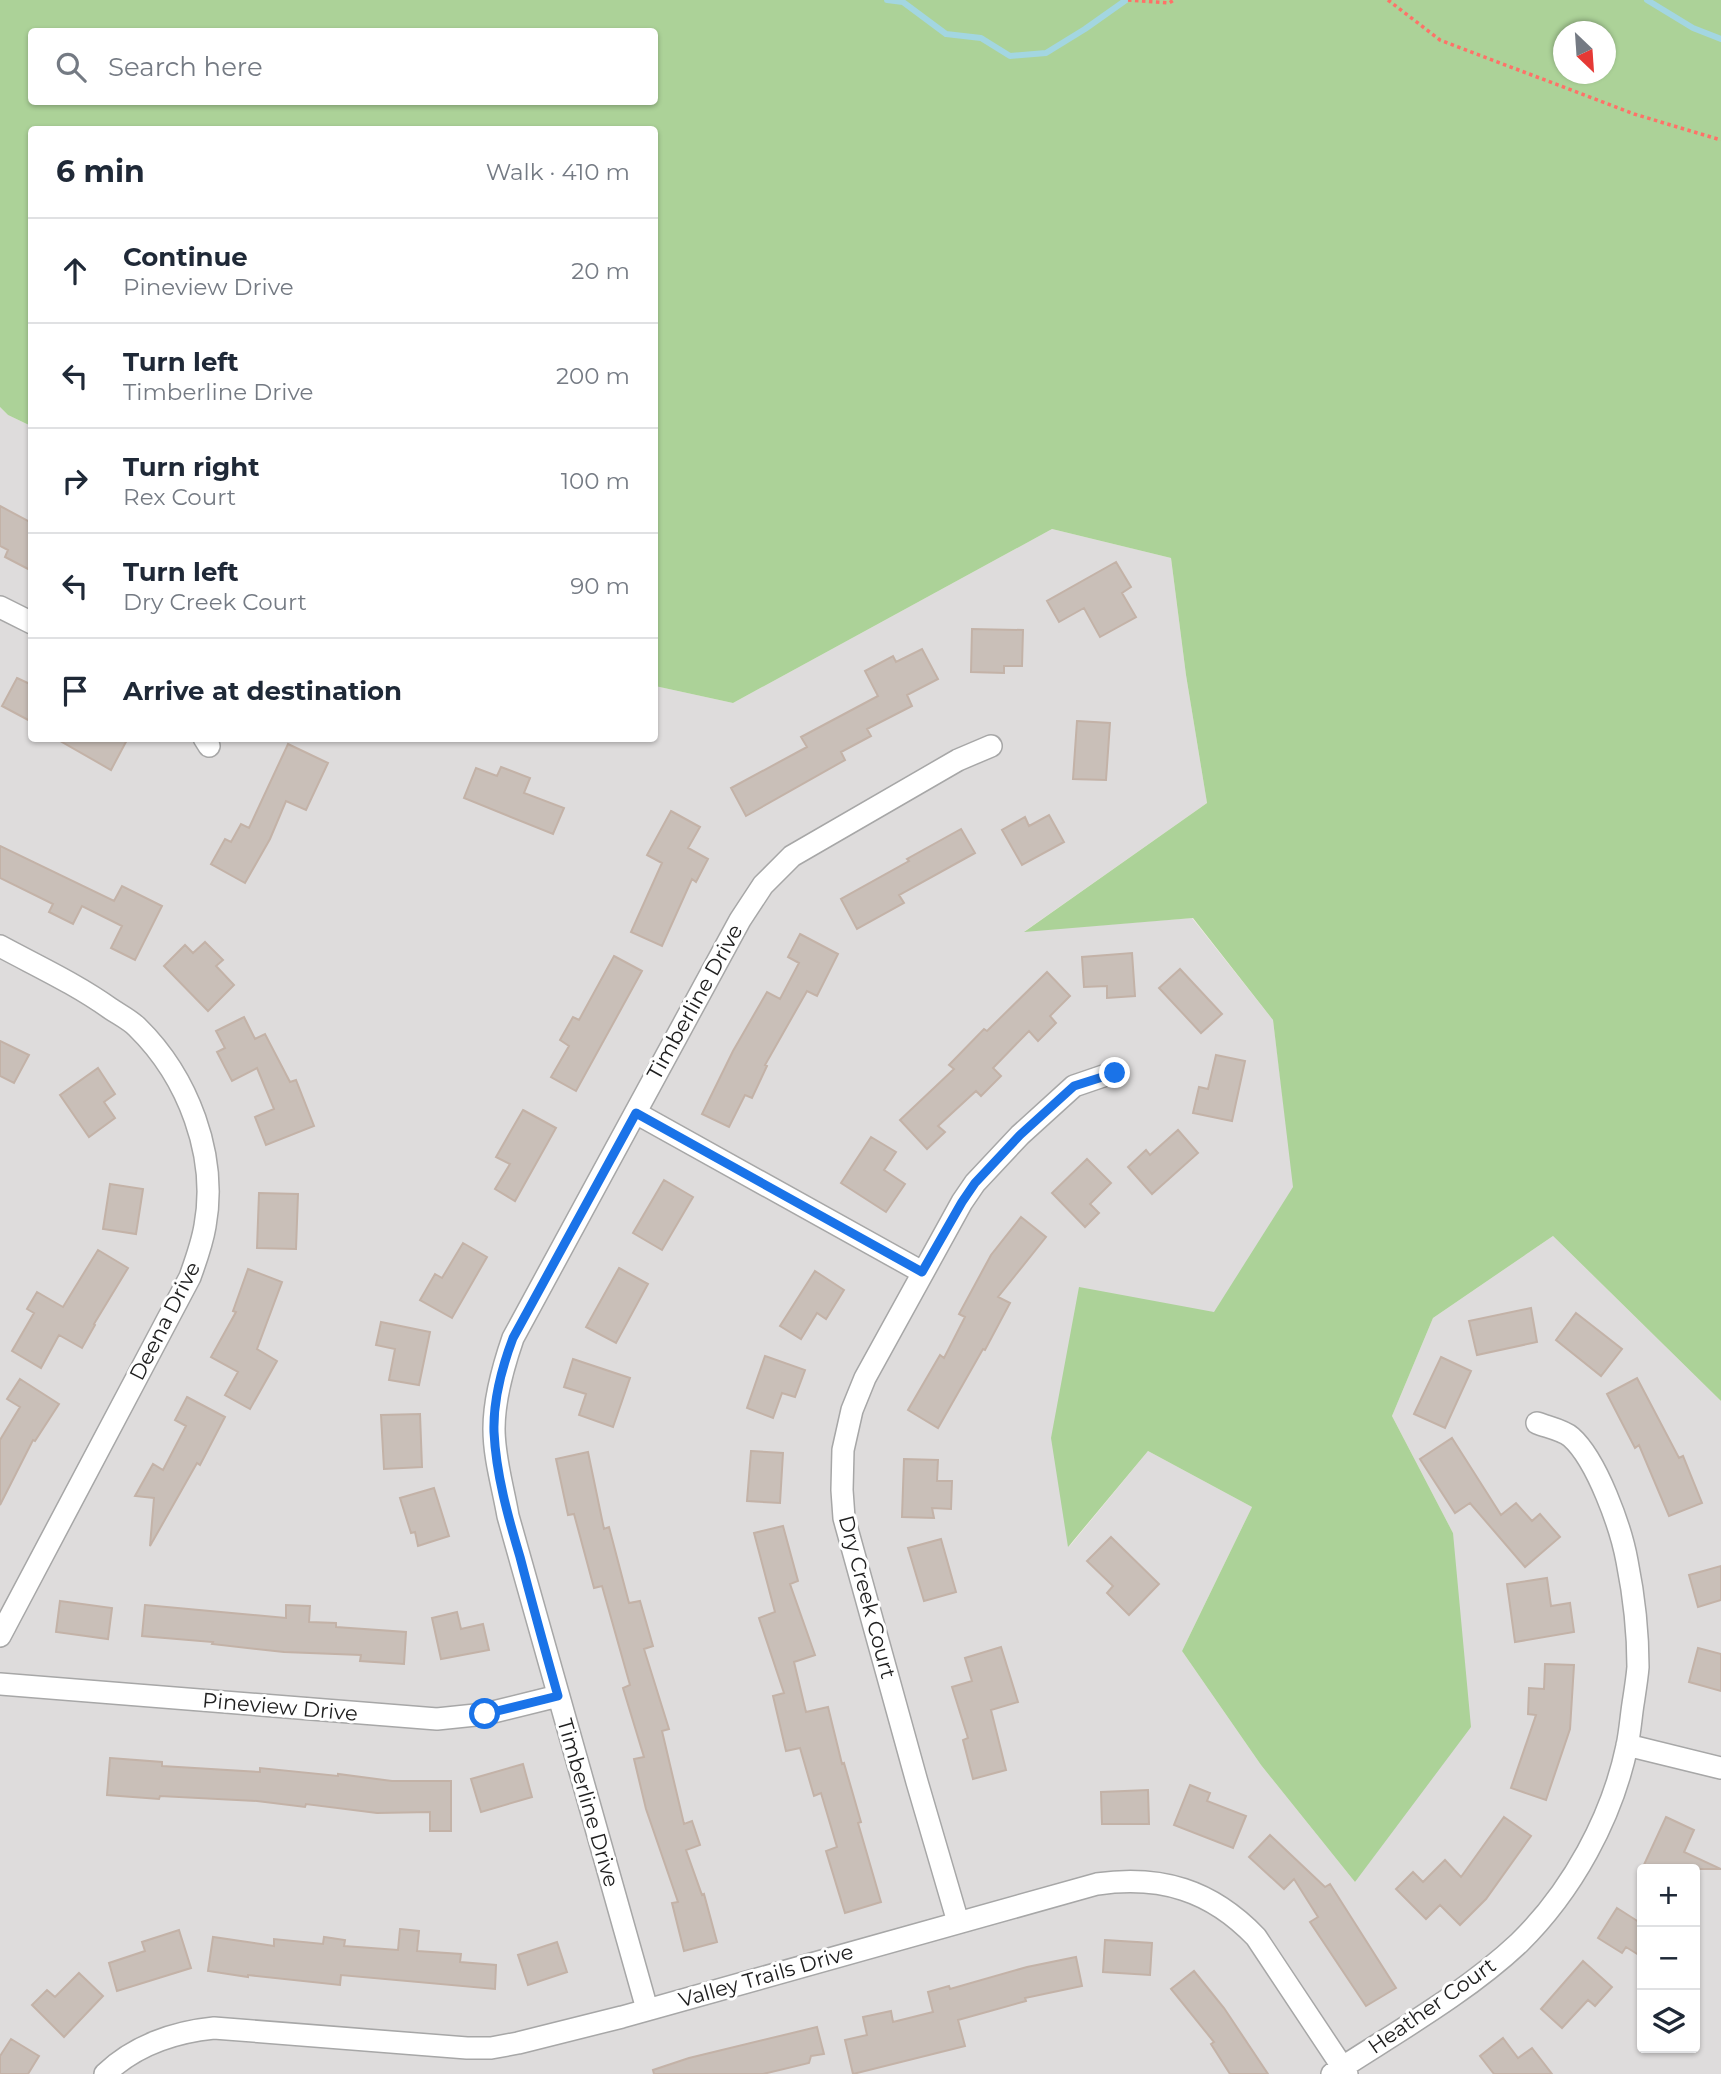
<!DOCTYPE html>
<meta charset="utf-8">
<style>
body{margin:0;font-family:Montserrat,sans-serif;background:#f2f2f3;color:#1f2937}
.controls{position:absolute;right:21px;bottom:21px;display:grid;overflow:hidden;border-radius:7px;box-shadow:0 2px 5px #0004}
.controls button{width:63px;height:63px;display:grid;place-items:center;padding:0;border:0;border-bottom:2px solid #e0e1e3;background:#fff;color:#1f2937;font:35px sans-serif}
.compass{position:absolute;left:1553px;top:21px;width:63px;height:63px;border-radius:50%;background:#fff;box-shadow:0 2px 5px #0004;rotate:155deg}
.stop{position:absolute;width:21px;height:21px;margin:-16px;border:5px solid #1a73e8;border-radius:50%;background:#fff}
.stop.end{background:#1a73e8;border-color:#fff;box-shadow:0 2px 7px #0008}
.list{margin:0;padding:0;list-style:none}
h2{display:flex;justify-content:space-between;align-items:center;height:91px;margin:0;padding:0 28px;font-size:30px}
h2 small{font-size:23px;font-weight:400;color:#747a83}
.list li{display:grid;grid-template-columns:46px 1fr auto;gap:21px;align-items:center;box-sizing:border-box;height:105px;padding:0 28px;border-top:2px solid #e0e1e3}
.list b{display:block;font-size:26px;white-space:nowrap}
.list p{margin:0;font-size:23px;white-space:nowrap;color:#747a83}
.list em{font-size:23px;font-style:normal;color:#747a83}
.icon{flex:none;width:38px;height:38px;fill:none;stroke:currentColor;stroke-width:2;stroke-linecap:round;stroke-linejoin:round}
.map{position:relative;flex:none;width:1721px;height:2074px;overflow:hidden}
.search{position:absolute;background:#fff;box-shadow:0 2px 5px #0004;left:28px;top:28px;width:630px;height:77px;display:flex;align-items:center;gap:18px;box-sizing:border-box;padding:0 24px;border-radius:7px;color:#747a83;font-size:26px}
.panel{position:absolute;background:#fff;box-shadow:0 2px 5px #0004;left:28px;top:126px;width:630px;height:616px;border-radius:7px}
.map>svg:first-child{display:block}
</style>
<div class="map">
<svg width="1721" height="2074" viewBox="0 0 1721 2074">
<rect width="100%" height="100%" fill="#f1ece5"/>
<!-- residential -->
<path fill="#dedcdc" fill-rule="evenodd" d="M0,407L8,415L31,426L32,738H654L655,686L733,703L1052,529L1171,558L1186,675L1207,803L1025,931L1192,918L1273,1020L1294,1187L1069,1547L1148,1451L1252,1507L1182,1651L1261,1765L1355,1882L1453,1533L1392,1416L1433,1318L1553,1236L1721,1401V2074H0ZM1642,1869H1695V2048H1642Z"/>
<!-- forest -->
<path fill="#acd298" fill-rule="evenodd" d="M0,0H1721V1401L1553,1236L1433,1318L1392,1416L1453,1533L1471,1727L1355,1882L1261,1765L1182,1651L1252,1507L1148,1451L1068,1547L1051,1438L1079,1287L1214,1312L1293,1187L1273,1020L1193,918L1024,932L1207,803L1186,675L1171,558L1052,529L733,703L655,686L654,130H32L31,426L8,415L0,407ZM32,32H654V102H32ZM1564,32H1606V74H1564Z"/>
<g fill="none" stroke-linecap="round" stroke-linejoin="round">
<!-- stream -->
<path stroke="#a3d6e1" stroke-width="6" d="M887,0L903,2L946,34L981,38L1010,56L1046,53L1085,29L1126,0
M1647,0L1693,28L1721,39"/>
</g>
<!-- building -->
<path fill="#c9bfb8" stroke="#c3b2a7" stroke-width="2" d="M0,506L32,523V571L5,557L8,550L0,546Z
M1116,562L1131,587L1122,593L1136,617L1100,637L1084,608L1059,622L1047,601Z
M972,629L1023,630L1022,666H1004V673L971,672Z
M922,649L938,679L907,695L912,706L867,729L871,736L841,752L845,760L746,816L731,788L807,747L801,737L878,696L865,671L893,656L896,662Z
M17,678L32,685V722L2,706Z
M1077,721L1110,723L1106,780L1073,779Z
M55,738H128L111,770Z
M288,744L328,763L306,810L286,801L270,839L245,883L211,864L225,839L231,842L241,824L249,828Z
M501,767L530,778L524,793L564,808L553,834L464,798L476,768L497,776Z
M671,811L700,827L688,848L708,859L696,882L692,879L662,946L631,932L662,863L647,855Z
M1049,815L1064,842L1022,865L1002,830L1025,817L1029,826Z
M961,829L975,853L899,895L904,903L857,929L841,899L909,861L907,859Z
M0,846L114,901L122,886L162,906L135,960L111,948L122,926L82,906L73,924L49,912L53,904L0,878Z
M800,934L838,954L817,996L807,991L765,1065L767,1066L752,1098L745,1095L729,1127L702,1114L733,1051L767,992L780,999L799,963L788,957Z
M205,942L223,960L216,966L234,985L208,1011L164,966L185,945L193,953Z
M1132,953L1135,996L1107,998V986L1084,987L1082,957Z
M614,956L642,971L576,1091L551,1077L569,1046L560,1040L573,1017L579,1020Z
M1180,969L1222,1014L1201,1033L1159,988Z
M1047,972L1070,996L1050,1016L1056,1023L1038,1041L1029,1031L993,1068L1001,1076L981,1096L976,1091L938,1126L945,1132L927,1149L900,1120L954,1069L949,1065L984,1029L987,1031Z
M244,1017L255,1039L265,1034L290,1082L296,1080L314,1126L266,1145L255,1117L274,1109L257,1068L232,1081L217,1052L225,1048L216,1031Z
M0,1041L29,1055L14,1083L0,1076Z
M1216,1055L1245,1061L1232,1121L1193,1113L1199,1087L1208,1089Z
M98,1068L115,1094L104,1102L115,1118L89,1137L60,1095Z
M523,1110L556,1128L515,1201L495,1189L510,1164L496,1157Z
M1178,1130L1198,1153L1152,1194L1128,1167L1146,1150L1150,1155Z
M871,1137L896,1152L884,1170L905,1184L886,1212L841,1183Z
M1087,1159L1111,1183L1090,1204L1099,1213L1085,1227L1052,1193Z
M664,1180L693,1197L662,1250L633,1233Z
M110,1184L143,1189L136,1234L103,1229Z
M259,1193L298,1194L296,1249L257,1248Z
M1021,1217L1046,1237L998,1297L1010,1303L985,1350L983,1349L938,1428L908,1410L940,1355L944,1358L965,1317L959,1314L991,1255Z
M463,1243L487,1257L452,1318L420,1300L435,1274L442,1278Z
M98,1250L128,1268L94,1324L95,1325L82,1348L59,1335L41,1368L12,1351L34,1313L27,1309L37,1292L63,1307Z
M619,1268L648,1284L616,1343L586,1327Z
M248,1269L282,1282L257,1349L277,1361L250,1409L225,1395L238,1372L211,1357L236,1312L233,1311Z
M815,1271L844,1290L826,1319L817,1313L801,1339L780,1326Z
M1531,1308L1537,1342L1477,1355L1469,1321Z
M1576,1313L1622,1349L1601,1376L1556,1340Z
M381,1322L430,1332L419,1385L389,1380L395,1349L376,1345Z
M765,1356L805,1370L795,1397L782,1393L773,1418L747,1408Z
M1441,1357L1471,1371L1445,1428L1414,1414Z
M573,1359L630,1378L613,1427L579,1415L586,1394L564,1387Z
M1637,1378L1679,1458L1683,1456L1702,1503L1669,1516L1639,1445L1635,1448L1607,1394Z
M20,1379L59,1404L35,1441L33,1440L0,1505V1440L20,1407L7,1399Z
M187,1397L225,1417L200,1465L197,1463L150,1546L154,1498L135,1496L153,1464L163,1470L186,1426L175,1420Z
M420,1414L422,1467L384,1469L381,1415Z
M1452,1438L1501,1515L1516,1503L1532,1521L1540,1514L1560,1537L1525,1567L1470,1503L1455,1513L1420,1459Z
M751,1451L783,1453L780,1503L747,1501Z
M588,1452L604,1529L609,1527L629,1603L640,1601L653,1646L644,1649L669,1729L662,1731L684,1824L692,1821L700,1845L686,1850L702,1895L704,1894L717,1942L684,1951L672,1903L678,1902L646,1809L634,1759L644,1757L623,1688L630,1685L602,1586L594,1588L574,1514L568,1515L556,1459Z
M904,1459L938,1460L937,1481H952L951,1509L932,1508L934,1518L902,1517Z
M434,1488L449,1536L418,1546L415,1532L411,1533L400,1498Z
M783,1526L798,1581L790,1584L815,1655L794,1662L806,1712L828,1707L842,1764L844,1763L861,1822L858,1823L881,1902L845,1913L826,1851L837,1847L821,1793L814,1796L800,1748L786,1751L773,1696L784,1693L759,1618L775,1612L754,1533Z
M1111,1537L1159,1584L1129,1615L1107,1593L1113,1586L1087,1561Z
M941,1539L956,1592L924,1601L908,1548Z
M1721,1566V1600L1698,1607L1689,1575Z
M1547,1578L1551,1606L1570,1603L1574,1632L1515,1642L1507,1584Z
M60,1601L112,1608L108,1639L56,1632Z
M145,1605L286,1618V1605L310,1606L309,1622L336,1623V1627L406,1632L404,1664L360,1661L361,1655L284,1652L212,1644L213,1642L142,1636Z
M457,1612L461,1629L483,1624L489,1650L441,1659L432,1618Z
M1001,1647L1018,1702L991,1710L1006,1770L973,1779L963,1740L968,1738L952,1687L972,1681L965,1658Z
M1698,1648L1721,1654V1691L1689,1682Z
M1545,1664L1574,1665L1570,1729L1546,1800L1511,1788L1536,1715L1528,1714L1529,1688L1544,1689Z
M110,1758L162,1762V1766L260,1772V1768L338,1776V1774L392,1781H451V1831H430V1812L377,1813L306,1804L305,1807L257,1801L160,1796L159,1799L107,1795Z
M523,1764L532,1797L481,1812L471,1779Z
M1190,1785L1210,1793L1207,1801L1246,1816L1233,1848L1174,1825Z
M1148,1790L1149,1824H1102L1101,1792Z
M1504,1817L1531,1836L1486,1899L1460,1925L1440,1905L1426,1919L1396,1889L1413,1872L1423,1882L1445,1860L1461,1877Z
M1666,1817L1694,1830L1684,1852L1721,1869H1642Z
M1270,1835L1325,1887L1330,1884L1396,1988L1366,2006L1310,1922L1318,1917L1294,1879L1284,1889L1249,1857Z
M1617,1908L1642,1924V1957L1626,1947L1622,1953L1598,1938Z
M400,1929L419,1931L417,1951L461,1954L460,1962L496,1965L495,1989L341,1975L340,1985L248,1975V1977L208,1971L213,1937L274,1946V1939L323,1944L324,1937L345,1940L344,1946L398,1950Z
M179,1930L191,1968L117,1991L109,1963L145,1951L142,1942Z
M1105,1940L1152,1943L1150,1975L1103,1972Z
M557,1942L567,1972L528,1985L518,1955Z
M1076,1957L1082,1986L1025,1998L1026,2001L958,2020L965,2046L853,2074L845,2040L867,2035L863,2017L891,2011L893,2022L933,2012L928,1992L949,1986L950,1989L1027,1967Z
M1583,1961L1612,1987L1595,2006L1588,2000L1562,2028L1541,2009Z
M1194,1971L1224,2008L1268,2074H1230L1211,2044L1214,2042L1171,1989Z
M79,1973L103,1996L64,2037L32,2005L47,1990L55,1997Z
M817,2027L824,2054L811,2056L809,2063L763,2074H654L653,2070L689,2058Z
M1503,2038L1518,2058L1532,2048L1552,2074H1494L1480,2056Z
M11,2039L39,2056L28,2074H0V2056Z"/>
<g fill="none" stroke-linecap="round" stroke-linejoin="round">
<defs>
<path id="minor" d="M0,607L32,623
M204,738L209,746
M0,946C37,966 76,984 111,1009C120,1015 130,1020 137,1027C188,1077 218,1155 205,1226C202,1244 196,1260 190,1277L0,1636
M636,1113L922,1272
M0,1684L437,1719L485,1714L558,1696
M1627,1745L1721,1768
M958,1922L917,1782L844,1518L842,1490L843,1450L852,1410L865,1378L962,1202L975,1183L1020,1135L1074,1086L1115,1072
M647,2009L508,1516C503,1487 494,1458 494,1429C494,1398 503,1367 513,1338L740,920L763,885L792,856L958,760L991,746
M105,2074C134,2046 174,2032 214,2028L467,2048H491L518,2043L622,2017L1097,1884C1161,1875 1211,1890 1256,1937L1347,2074
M1332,2074C1393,2034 1466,1993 1519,1943C1572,1891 1612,1818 1627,1746C1630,1732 1631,1717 1633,1704C1635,1691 1637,1679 1638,1667C1638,1631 1634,1596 1627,1561C1621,1528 1597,1460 1571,1437C1563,1430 1547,1427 1537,1423"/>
</defs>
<!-- minor casing -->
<use href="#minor" stroke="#a7a7a7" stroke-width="24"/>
<!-- path -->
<path stroke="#ff7168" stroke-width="3.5" stroke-dasharray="3.5 3.5" stroke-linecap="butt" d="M1128,0L1169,3L1174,0
M1388,0L1440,40L1634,114L1721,140"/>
<!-- minor -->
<use href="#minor" stroke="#fff" stroke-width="21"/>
</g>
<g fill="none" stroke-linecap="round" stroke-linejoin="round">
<!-- route -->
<path stroke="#1a73e8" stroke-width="9" d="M485,1714L558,1696C545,1650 532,1603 520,1557C508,1517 496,1474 494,1432C493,1400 502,1367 513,1338L636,1113L922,1272L962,1202L975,1183L1020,1135L1074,1086L1115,1073"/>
</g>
<g text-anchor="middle" stroke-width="6" stroke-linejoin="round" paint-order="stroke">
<!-- street labels -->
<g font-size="21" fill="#202020" stroke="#fff">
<text transform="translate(695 1002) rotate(-61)" y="7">Timberline Drive</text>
<text transform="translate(165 1321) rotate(-63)" y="7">Deena Drive</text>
<text transform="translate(867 1597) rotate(75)" y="7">Dry Creek Court</text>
<text transform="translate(280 1707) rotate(5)" y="7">Pineview Drive</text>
<text transform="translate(588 1803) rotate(74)" y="7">Timberline Drive</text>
<text transform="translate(766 1976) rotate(-16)" y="7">Valley Trails Drive</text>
<text transform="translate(1432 2006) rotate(-35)" y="7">Heather Court</text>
</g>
</g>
</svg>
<div class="controls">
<button>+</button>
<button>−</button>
<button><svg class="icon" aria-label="layers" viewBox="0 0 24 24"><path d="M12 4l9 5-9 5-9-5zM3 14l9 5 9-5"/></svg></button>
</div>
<svg class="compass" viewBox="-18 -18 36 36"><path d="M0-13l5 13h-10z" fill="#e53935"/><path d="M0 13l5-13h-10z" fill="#747a83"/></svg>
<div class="stop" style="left:485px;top:1714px"></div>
<div class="stop end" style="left:1115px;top:1073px"></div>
<div class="search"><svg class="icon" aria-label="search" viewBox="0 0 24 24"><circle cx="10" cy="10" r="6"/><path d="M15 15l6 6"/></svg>Search here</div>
<section class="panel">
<h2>6 min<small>Walk · 410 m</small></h2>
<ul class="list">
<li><svg class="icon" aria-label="ahead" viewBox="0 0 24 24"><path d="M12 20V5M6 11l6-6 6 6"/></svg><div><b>Continue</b><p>Pineview Drive</p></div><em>20 m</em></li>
<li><svg class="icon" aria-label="left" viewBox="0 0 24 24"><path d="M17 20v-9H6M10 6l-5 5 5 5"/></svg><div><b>Turn left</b><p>Timberline Drive</p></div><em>200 m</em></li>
<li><svg class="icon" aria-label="right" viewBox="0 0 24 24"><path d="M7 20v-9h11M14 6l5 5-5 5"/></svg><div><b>Turn right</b><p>Rex Court</p></div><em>100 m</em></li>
<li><svg class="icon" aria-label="left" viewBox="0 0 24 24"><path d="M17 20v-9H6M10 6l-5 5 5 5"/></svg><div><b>Turn left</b><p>Dry Creek Court</p></div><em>90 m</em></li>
<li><svg class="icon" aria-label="arrive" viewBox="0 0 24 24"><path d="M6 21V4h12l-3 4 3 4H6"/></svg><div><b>Arrive at destination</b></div></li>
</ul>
</section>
</div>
